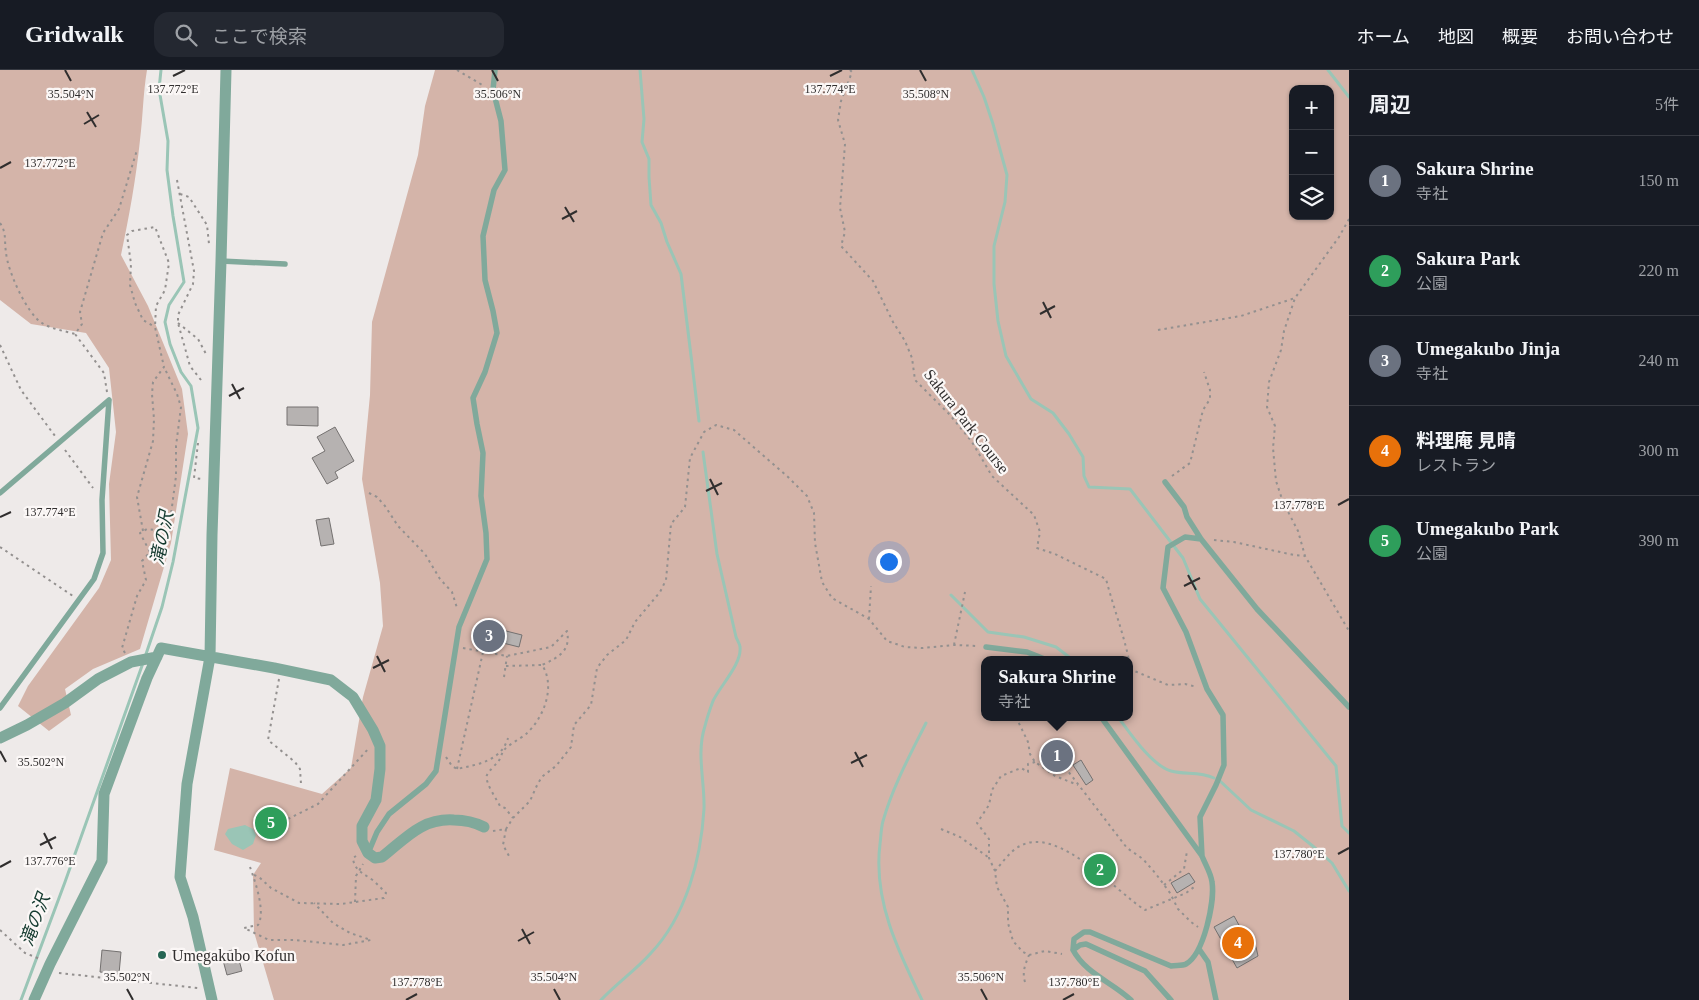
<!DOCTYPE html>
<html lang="ja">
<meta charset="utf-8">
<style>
body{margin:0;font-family:"Times New Roman","Noto Sans JP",serif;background:#242831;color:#f1f3f6}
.controls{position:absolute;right:15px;top:15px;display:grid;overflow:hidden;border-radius:10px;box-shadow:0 1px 4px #0004}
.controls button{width:45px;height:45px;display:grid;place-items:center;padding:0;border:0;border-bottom:1px solid #363941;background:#171b24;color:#f1f3f6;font:25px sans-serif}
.you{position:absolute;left:888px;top:491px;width:18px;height:18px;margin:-12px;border:4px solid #fff;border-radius:50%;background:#1a73e8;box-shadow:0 0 0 8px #1a73e833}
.badge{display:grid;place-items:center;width:32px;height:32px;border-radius:50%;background:#d93025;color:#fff;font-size:16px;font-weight:700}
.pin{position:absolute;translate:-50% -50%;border:2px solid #fff;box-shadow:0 1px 5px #0006}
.popup{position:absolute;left:981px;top:586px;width:152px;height:65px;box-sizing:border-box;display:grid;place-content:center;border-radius:10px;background:#171b24;filter:drop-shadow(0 1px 4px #0005);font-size:16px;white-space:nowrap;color:#9ea1a6}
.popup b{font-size:19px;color:#f1f3f6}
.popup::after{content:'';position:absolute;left:50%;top:100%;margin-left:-10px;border:10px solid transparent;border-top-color:#171b24}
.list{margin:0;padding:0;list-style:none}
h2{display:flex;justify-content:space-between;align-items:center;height:65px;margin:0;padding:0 20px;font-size:21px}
h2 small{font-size:16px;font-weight:400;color:#9ea1a6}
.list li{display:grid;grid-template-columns:32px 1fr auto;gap:15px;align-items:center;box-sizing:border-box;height:90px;padding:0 20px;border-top:1px solid #363941}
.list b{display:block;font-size:19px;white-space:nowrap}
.list p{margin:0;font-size:16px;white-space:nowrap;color:#9ea1a6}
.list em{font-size:16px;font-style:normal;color:#9ea1a6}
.icon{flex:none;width:28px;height:28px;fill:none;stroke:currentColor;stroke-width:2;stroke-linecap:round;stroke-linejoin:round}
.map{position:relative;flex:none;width:1349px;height:930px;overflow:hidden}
header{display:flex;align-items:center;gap:30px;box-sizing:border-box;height:70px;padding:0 25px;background:#171b24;border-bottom:1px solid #363941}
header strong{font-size:24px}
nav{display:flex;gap:28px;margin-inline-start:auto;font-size:18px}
.search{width:350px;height:45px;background:#242831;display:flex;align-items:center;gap:12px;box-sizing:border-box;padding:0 18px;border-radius:15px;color:#9ea1a6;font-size:19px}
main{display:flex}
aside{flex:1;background:#171b24}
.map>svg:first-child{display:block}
</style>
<header>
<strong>Gridwalk</strong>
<div class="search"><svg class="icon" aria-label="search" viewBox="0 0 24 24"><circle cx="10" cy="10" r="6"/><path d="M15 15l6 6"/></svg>ここで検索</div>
<nav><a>ホーム</a><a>地図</a><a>概要</a><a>お問い合わせ</a></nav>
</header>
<main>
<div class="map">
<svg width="1349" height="930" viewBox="0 0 1349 930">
<rect width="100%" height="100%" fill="#eeeae9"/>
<!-- green -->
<path fill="#d4b4a9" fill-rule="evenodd" d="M0,0H147C143,23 143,47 140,70C136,109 129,147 121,185L148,236L182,319L188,364L171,473L140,579L93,599L65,619L71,645L49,661L18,636L28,616L99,518L111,490L109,414L116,362L109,298L86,263L31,254L0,230Z
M435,0H1349V930H274L254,862L253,805L261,793L214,780L230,698L322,724L351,698L363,627L383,556L380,513L362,409L370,325L372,252L418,85L425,36ZM1293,19H1330V146H1293ZM984,590H1130V647H984Z"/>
<!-- water -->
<path fill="#9ac5b6" d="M245,755L253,759L256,765L253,774L243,780L232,774L225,764L228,759Z"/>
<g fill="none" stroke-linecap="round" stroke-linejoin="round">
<!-- stream -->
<path stroke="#9ac5b6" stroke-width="3" d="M640,0L644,49L642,72L649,89V107L651,135L661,153L667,172L681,204L699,351
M972,0L984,27L993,54L1007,105L1005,132L994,176V214L998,251L1006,286L1031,329L1053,343L1069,364L1083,387L1084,406L1089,417L1130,419L1183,488L1200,529L1336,696L1342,756L1349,763
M1328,0L1349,27
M951,525L988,562L1024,567L1056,577L1073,590
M145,587L162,537L173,492L198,358L191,316L181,302L170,274L165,252L169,235L184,212L173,146L167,100L168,71L159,19L161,0
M1118,647C1130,663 1151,695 1171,701C1185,705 1199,701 1214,708
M1220,711L1251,740L1294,761L1314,777L1332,793L1349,821
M21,930L65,812L143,593
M601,930C617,913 636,900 651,883C686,846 701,789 704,739C705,712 696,683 705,656C707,648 710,639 713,631C720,616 742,594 740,577C740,574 737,570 736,567L717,484L703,382
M922,930C898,881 873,830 880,774C881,766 881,758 883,751C893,716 910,685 926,653"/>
</g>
<!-- building -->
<path fill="#b6b2b1" stroke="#747170" d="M287,337H318V356L287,355Z
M335,357L354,391L335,402L338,408L327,414L312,388L325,381L317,367Z
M329,448L334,474L321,476L316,450Z
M502,560L522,565L519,577L499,572Z
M1081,690L1093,710L1086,715L1073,695Z
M1189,803L1195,812L1177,823L1171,813Z
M1234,846L1246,868L1249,866L1256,877L1258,886L1237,898L1214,857Z
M236,879L242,901L227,905L221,883Z
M102,880L121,882L119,904L100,902Z"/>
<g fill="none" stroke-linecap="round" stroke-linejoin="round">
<!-- path -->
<path stroke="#93908f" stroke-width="2" stroke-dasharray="2.5 4" stroke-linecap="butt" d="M457,0L484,16
M850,0L852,2L841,31L838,50L845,74L840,138L845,162L841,176L873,211L893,252L905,271L912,288L915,310L950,345L972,372L992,406L1034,445L1040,462L1037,478L1055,484L1106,509C1113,536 1123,562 1129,590
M177,110L194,201L193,214L178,245V253L190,296L201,310
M180,124L189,127L207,155L209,174
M1349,149L1339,167L1295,228L1284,261L1281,280L1269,312L1267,337L1275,356L1273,378L1276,411L1283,432L1298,461L1305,486L1349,561
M0,153C7,163 4,171 6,182C7,200 27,244 42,253C51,259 65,261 75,264
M178,253L198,269L206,284
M1158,260L1241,246L1295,228
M0,275L21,320L55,366
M107,322L104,303L75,264L82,254L80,242L103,163L119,139L137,80
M198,373L194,408L202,409
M65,380L93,418
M1172,406L1190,393L1203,340L1210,329V320L1204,302
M369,423L377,427L385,436L398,456L425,484L440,509L452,522L457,538
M143,461L137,427L153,371L154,349L152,324L153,312L164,297L155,257L156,236L165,220L169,193L155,157L132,161L127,165L131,194L130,215L135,233L143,250L155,257
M1214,470L1234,472L1294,485L1305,486
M0,477L73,526
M869,549L871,516
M954,575L965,522
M463,578L507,586L551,577L567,561C571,581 559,587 542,595
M125,583L122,578L137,526L146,510L142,491L150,482L140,463L147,459L170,462V452L176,406V376L181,337L177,324L164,297
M1130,591L1132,600L1168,615L1185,614L1197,617
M506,596L542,595C556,616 544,648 526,664C520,669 508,675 504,680C501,684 501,689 497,693C494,696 489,701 487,705C484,711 497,730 500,736L505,738L513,748
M504,607L507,586
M279,609L268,670L295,692L300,699L301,714
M1016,647L1028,672L1030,684L1035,692L1055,706L1078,715
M446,687L452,696L457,699C479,694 501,691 508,668
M1035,692L1028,694V702L1021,698L1001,706L992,720L989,735L977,753L989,769V788L995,801L997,817L1008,837V853L1013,871L1023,882L1029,885L1045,881L1062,884
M1061,692L1127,778L1143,789L1156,804L1170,823L1178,839L1191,852L1198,857
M457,699L483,582
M288,749L318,734L369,678
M506,759L503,775L509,786
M941,759L960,767L988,787
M493,761L506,759L513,748L530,731L538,713L543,706L556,696L571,677L574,655L591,635L597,598L607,585L626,570L635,552L660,522L666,510L671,454L685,437L690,388L704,362L716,355L734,360L788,407L807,426L814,443L815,473L822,512L832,528L869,549L887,571L905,577L923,578L954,575L978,576
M250,797C255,811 266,842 258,855L244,858L269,870H295L343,875L371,870L350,863L333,853L314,833
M995,801C1002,793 1010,781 1020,776C1058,755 1115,821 1145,840L1186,823L1194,817
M254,805L259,807L271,818L299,833L341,834L384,828L386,823C382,819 378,815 374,811C365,804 354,801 353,788L356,786
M1164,815L1184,799L1187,781
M355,832L356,806L363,794
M0,860L25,883L40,889
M59,903L198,918
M1025,912C1022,902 1025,895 1029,885"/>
<!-- lane -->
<path stroke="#80a99b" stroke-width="5.5" d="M221,191L285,194
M1165,412L1184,437L1187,447L1201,469L1257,539L1349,637
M0,423L109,330
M1201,469L1185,467L1168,477L1163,518L1186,562L1207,619L1223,645L1224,695L1216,715L1200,747L1202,786
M986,577L1027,582L1047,590
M0,638L94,509L103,483L102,430L109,330
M1101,647L1202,786C1205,794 1211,803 1212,812C1215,831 1204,884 1186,894C1182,896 1176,895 1171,896L1090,862H1084L1074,869L1073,880C1086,904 1112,912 1131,930
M369,781L377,762L389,744L426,714L436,701L459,557L487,489L486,463L481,426L483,383L477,354L473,328L485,302L497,263L493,241L485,210L483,166L494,120L505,100L501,51L493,20L495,0
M1199,879L1208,892L1216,930
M1073,880L1080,875L1086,874L1145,901L1171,930"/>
<!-- street -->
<path stroke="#80a99b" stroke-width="11" d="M0,668L27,655L65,633L98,609L131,592L157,587
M34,930L50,894L102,791L104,724L147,608L161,578L274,598L331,610L353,627L373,660L380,676V699L376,730L362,756V771L368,783L375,788L382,787C406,768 422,748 454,750C466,750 474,752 484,757
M212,930L193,847L180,807L187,714L210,587L212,465L221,191L226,0"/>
</g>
<!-- ticks -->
<path fill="none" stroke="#302e2e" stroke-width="2" d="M65,0L71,11M492,0L498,11M920,0L926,11M173,6L185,0M830,6L842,0M87,42L96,57M84,54L99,45M0,98L11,92M565,137L574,152M562,149L577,141M1043,232L1051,248M1040,244L1055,236M232,314L240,329M229,326L244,318M710,409L718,425M706,421L722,413M1338,435L1349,429M0,447L11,442M1188,505L1196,520M1184,516L1200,508M377,586L385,602M373,598L389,590M0,681L6,692M855,682L863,697M851,693L867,685M44,763L52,779M40,775L56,767M1338,784L1349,778M0,797L11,791M522,859L530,874M518,871L534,862M127,919L133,930M554,919L560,930M981,919L987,930M406,930L417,924M1063,930L1074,924"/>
<!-- markers -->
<circle fill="#266654" stroke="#fbf7f6" stroke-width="2" cx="162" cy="885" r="5"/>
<g text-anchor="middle" stroke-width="4.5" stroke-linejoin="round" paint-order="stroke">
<!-- street labels -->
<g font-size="16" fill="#302e2e" stroke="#fbf7f6">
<text transform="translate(967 351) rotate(52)" y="6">Sakura Park Course</text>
</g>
<!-- poi labels -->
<g font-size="16" fill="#302e2e" stroke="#fbf7f6" text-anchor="start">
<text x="172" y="891">Umegakubo Kofun</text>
</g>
<!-- water labels -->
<g font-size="18" font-style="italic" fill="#143a2f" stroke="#fbf7f6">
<text transform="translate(162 468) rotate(-79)" y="6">滝の沢</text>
<text transform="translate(35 850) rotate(-70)" y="6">滝の沢</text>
</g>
</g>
<g font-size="12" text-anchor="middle" fill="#302e2e" stroke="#fbf7f6" stroke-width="4.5" stroke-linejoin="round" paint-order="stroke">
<text x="173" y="23">137.772°E</text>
<text x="830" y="23">137.774°E</text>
<text x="71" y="28">35.504°N</text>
<text x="498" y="28">35.506°N</text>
<text x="926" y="28">35.508°N</text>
<text x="50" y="97">137.772°E</text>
<text x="1299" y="439">137.778°E</text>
<text x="50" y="446">137.774°E</text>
<text x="41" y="696">35.502°N</text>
<text x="1299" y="788">137.780°E</text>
<text x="50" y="795">137.776°E</text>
<text x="127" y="911">35.502°N</text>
<text x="554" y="911">35.504°N</text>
<text x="981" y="911">35.506°N</text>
<text x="417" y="916">137.778°E</text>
<text x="1074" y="916">137.780°E</text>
</g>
</svg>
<div class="controls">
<button>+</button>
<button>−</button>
<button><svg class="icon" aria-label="layers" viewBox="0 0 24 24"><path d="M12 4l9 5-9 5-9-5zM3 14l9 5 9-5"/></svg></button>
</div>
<div class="you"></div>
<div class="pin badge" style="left:1057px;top:686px;background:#6b7280">1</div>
<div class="popup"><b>Sakura Shrine</b>寺社</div>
<div class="pin badge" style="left:1100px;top:800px;background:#2e9e5b">2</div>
<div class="pin badge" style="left:489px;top:566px;background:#6b7280">3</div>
<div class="pin badge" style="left:1238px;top:873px;background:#e8710a">4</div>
<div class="pin badge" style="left:271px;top:753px;background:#2e9e5b">5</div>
</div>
<aside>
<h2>周辺<small>5件</small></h2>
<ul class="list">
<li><span class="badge" style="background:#6b7280">1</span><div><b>Sakura Shrine</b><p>寺社</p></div><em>150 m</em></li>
<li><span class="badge" style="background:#2e9e5b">2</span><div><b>Sakura Park</b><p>公園</p></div><em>220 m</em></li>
<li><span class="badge" style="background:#6b7280">3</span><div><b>Umegakubo Jinja</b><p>寺社</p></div><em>240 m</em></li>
<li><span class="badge" style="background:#e8710a">4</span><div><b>料理庵 見晴</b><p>レストラン</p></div><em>300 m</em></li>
<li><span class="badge" style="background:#2e9e5b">5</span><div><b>Umegakubo Park</b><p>公園</p></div><em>390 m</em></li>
</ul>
</aside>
</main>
